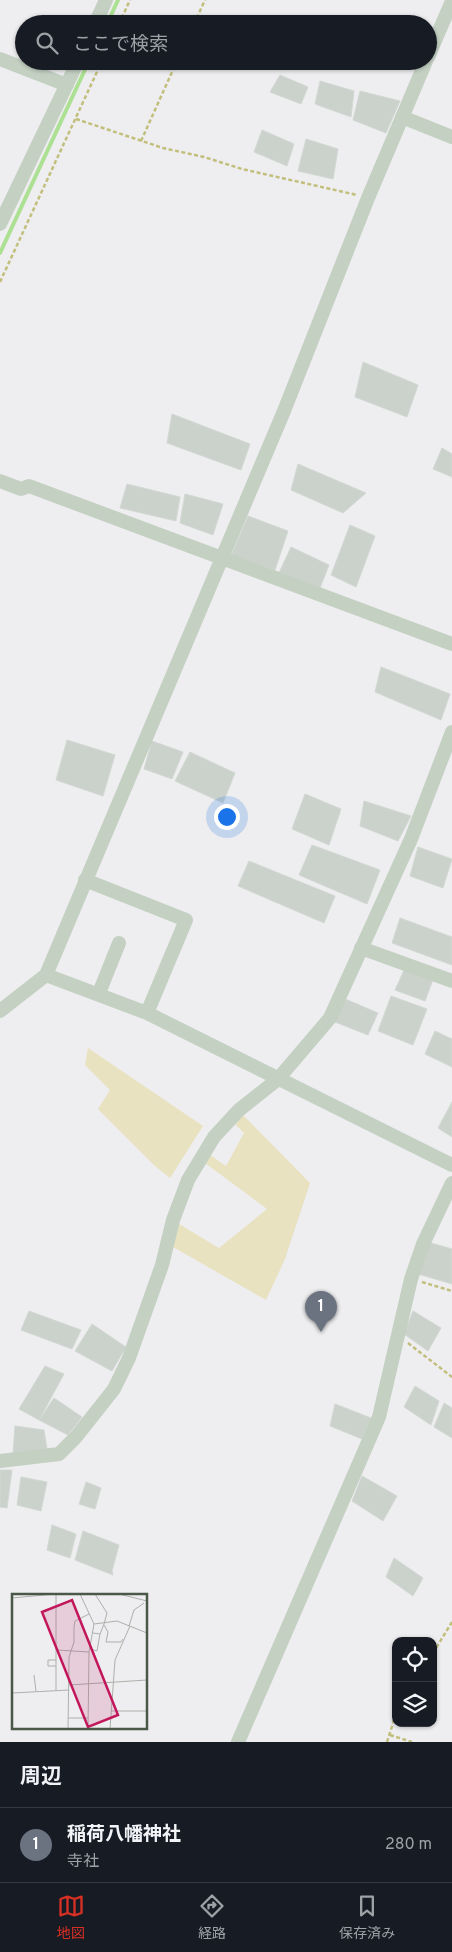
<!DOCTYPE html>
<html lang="ja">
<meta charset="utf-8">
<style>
body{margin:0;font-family:Overpass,"Noto Sans JP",sans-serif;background:#20242c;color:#f1f3f6}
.controls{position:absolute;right:15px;bottom:15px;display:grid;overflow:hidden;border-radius:10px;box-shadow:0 1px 4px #0004}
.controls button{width:45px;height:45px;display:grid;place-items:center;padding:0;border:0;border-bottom:1px solid #363941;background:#171b24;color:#f1f3f6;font:25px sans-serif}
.you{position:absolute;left:226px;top:816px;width:18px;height:18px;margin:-12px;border:4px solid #fff;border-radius:50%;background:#1a73e8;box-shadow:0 0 0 8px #1a73e833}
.badge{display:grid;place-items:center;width:32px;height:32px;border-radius:50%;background:#d93025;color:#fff;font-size:16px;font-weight:700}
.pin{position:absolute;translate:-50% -41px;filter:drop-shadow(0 1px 2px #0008)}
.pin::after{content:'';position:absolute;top:26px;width:18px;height:15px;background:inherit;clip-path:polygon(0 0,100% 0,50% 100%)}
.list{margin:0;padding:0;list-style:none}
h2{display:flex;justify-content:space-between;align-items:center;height:65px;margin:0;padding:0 20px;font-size:21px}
h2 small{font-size:16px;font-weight:400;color:#9ea1a6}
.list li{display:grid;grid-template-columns:32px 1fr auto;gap:15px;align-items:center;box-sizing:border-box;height:75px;padding:0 20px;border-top:1px solid #363941}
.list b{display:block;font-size:19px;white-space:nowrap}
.list p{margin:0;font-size:16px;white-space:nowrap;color:#9ea1a6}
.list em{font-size:16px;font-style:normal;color:#9ea1a6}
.icon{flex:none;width:28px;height:28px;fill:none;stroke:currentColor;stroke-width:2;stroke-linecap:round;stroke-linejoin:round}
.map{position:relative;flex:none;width:452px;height:1742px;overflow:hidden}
.search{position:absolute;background:#171b24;box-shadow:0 1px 4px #0004;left:15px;right:15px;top:15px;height:55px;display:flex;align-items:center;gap:12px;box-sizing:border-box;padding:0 18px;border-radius:28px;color:#9ea1a6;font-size:19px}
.sheet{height:140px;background:#171b24}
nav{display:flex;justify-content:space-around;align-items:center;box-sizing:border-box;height:70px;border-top:1px solid #363941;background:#171b24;font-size:14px;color:#9ea1a6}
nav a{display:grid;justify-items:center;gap:2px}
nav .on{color:#d93025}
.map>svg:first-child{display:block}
</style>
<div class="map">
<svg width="452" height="1742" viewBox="0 0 452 1742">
<rect width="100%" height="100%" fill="#eeedef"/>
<!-- green -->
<path fill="#e8e2c0" d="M88,1048L203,1126L170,1178L155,1166L98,1109L110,1090L85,1065Z
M243,1115L310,1183L285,1259L266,1300L173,1247L179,1224L219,1248L267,1209L205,1163L210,1155L226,1166L244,1133L234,1123Z"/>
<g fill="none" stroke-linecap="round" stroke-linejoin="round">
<!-- stream -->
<path stroke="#ace092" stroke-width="4" d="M107,24L118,0
M0,253L89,61"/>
</g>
<!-- building -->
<path fill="#cbd1cb" stroke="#d2d8d3" d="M280,75L308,87L301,104L270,92Z
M320,81L354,91L351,117L315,104Z
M360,91L400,101L386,133L353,120Z
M262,130L294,144L287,166L254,152Z
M306,139L338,149L333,179L298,171Z
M363,362L418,385L407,417L355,397Z
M172,414L250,444L241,470L167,443Z
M442,448L452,454V477L433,469Z
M298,464L366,493L343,513L291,490Z
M127,484L180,497L176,521L120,508Z
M185,494L223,504L213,535L180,523Z
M248,516L288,531L275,570L231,556Z
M350,525L375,536L356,587L331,575Z
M291,547L329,565L320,588L279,573Z
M381,667L450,694L441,720L375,692Z
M67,740L115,755L103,796L56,780Z
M152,741L183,752L172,779L144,769Z
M190,752L235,773L223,803L175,781Z
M305,794L341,809L329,845L292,829Z
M364,801L411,816L398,841L360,826Z
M312,845L380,870L367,904L299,875Z
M418,847L452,859L443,888L410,876Z
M249,861L335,896L324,923L238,886Z
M400,918L452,937V965L392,943Z
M405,968L434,977L425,1001L395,990Z
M391,996L427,1009L413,1045L378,1031Z
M343,998L378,1013L368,1035L335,1022Z
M435,1031L452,1039V1067L425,1054Z
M452,1102V1137L438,1128Z
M428,1242L452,1249V1284L418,1274Z
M29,1311L81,1330L72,1349L21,1330Z
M413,1311L441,1328L428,1351L404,1334Z
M92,1324L126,1347L112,1371L75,1351Z
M45,1366L64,1374L39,1420L19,1409Z
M415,1386L439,1401L431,1425L404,1407Z
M54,1398L82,1417L68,1435L39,1420Z
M444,1403L452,1408V1438L434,1427Z
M335,1404L371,1418L362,1439L330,1426Z
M15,1426L44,1430L47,1449L13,1453Z
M0,1470H12L7,1508L0,1507Z
M362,1476L397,1496L383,1521L352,1501Z
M21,1477L47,1482L41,1511L17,1505Z
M86,1482L101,1488L95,1509L79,1504Z
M52,1525L76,1534L70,1558L47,1550Z
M83,1531L119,1545L112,1571L113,1575L75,1560Z
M394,1558L423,1578L413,1596L386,1577Z"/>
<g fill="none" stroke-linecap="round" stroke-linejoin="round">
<!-- path -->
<path stroke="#c2bf7c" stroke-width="2.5" stroke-dasharray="4 2.5" stroke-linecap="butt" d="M119,24L130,0
M194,24L205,0
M76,119L163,148L204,157L242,169L357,195
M141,141L177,61
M0,282L102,61
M422,1282L452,1291
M408,1343L452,1377
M433,1653L452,1622
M390,1735L412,1742
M387,1742L396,1714"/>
<!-- street -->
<path stroke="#c3d0c2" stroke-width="14" d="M95,24L106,0
M428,57L452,1
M0,59L67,85
M402,117L452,137
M0,224L78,61
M0,481L21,489L29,486L452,644
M85,880L186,920L147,1013
M361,948L452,981
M46,975L147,1013L452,1165
M99,993L119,943
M0,1011L46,975L284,411L368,198L426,61
M0,1461L59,1454L76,1437L114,1389L129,1358L162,1265L173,1220L188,1180L214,1137L239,1110L278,1079L330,1018L411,839L452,732
M238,1742L379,1417L411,1279L423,1244L452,1183"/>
</g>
<!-- overview -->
<g transform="translate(12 1594)">
<rect width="135" height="135" fill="#eeedef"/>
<path fill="none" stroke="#acb1ac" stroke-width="1" d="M44,0V96M68,0L82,30L105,27L135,39M83,0L95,19L92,30M107,0L135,7M0,4L43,0M92,31L96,38L94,48H109L111,45M117,32L122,16L132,9M81,39L88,40L92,30M79,55L85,57L88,40M45,56L77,58M44,72H36V66H44M22,81L24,97M57,91L135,86M0,99L57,96M99,117H135M56,124H76M56,135L57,63L62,48V33L63,27L77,20M76,135L77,58L82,30M98,135L103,66L118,32"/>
<path fill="#c2185b" fill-opacity="0.15" stroke="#c2185b" stroke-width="2.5" d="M60,6L106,121L76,133L30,18Z"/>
<rect width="135" height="135" fill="none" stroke="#495847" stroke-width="2.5"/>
</g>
</svg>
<div class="controls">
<button><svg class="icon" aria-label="locate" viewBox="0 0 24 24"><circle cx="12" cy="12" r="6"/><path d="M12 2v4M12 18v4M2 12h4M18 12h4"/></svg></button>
<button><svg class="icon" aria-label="layers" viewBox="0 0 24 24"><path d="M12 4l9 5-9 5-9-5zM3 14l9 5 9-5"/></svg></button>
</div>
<div class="you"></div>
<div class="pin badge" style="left:321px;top:1332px;background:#6b7280">1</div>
<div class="search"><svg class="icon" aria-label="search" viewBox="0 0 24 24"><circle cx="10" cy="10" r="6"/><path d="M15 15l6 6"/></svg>ここで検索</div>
</div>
<section class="sheet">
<h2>周辺<small></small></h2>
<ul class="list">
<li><span class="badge" style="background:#6b7280">1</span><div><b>稲荷八幡神社</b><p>寺社</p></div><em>280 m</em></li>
</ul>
</section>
<nav>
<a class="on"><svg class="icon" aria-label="map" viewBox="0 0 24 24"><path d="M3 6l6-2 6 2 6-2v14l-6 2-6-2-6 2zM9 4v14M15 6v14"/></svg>地図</a>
<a><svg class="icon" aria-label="directions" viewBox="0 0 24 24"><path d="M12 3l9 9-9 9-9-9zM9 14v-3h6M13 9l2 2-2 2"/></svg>経路</a>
<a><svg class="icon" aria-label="saved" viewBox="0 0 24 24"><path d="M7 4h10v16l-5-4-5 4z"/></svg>保存済み</a>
</nav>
